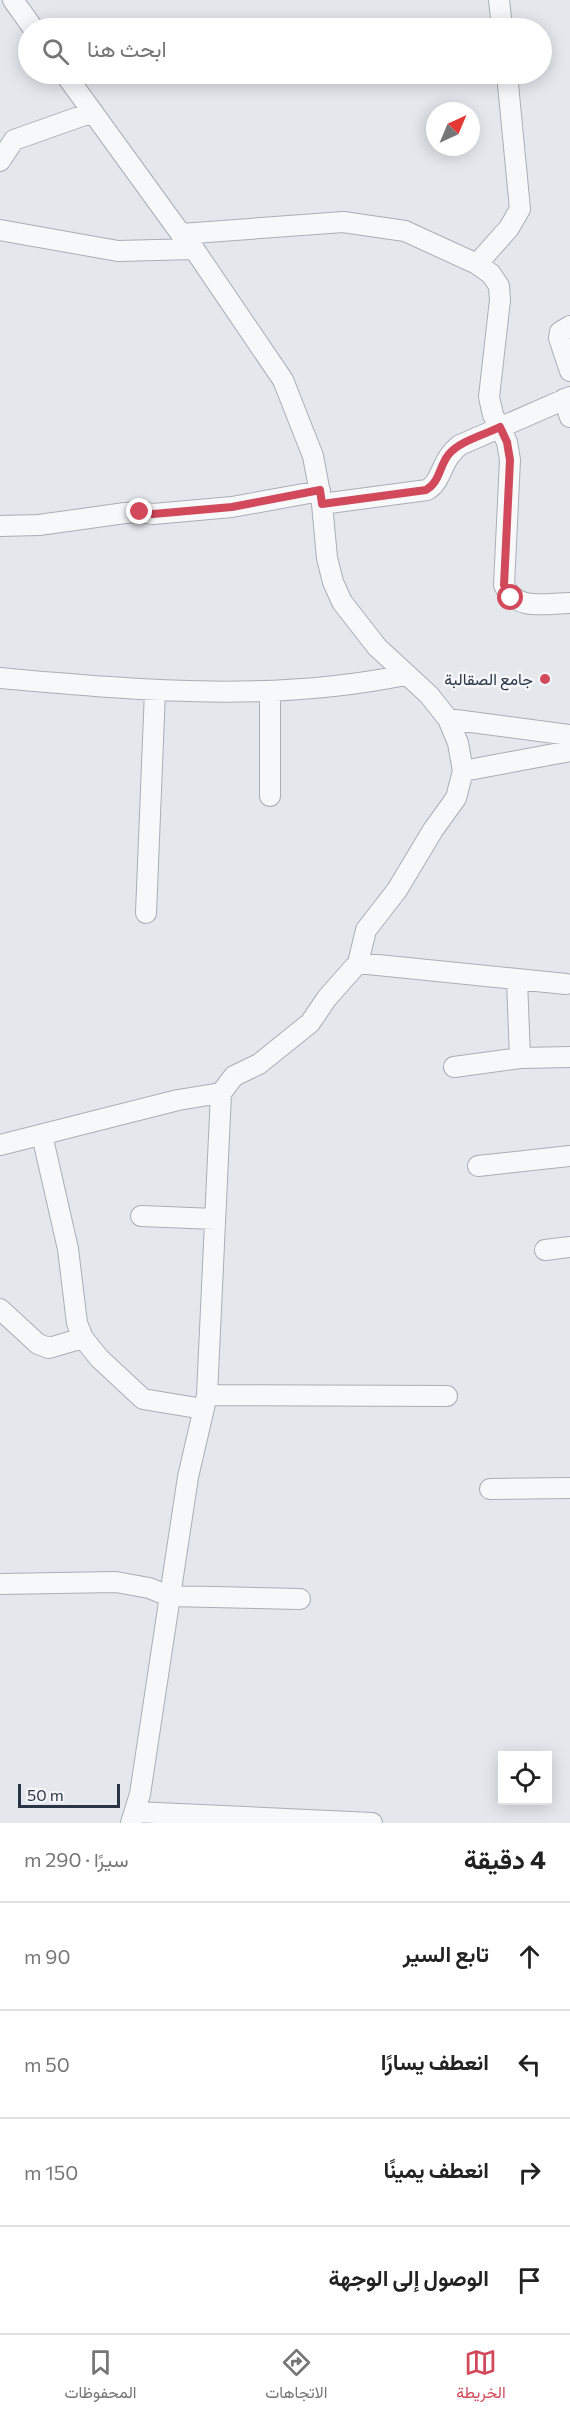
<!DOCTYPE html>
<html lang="ar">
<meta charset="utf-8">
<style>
body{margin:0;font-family:Commissioner,Vazirmatn,sans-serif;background:#f6f6f6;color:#222;direction:rtl}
.controls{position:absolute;right:18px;bottom:18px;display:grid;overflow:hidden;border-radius:0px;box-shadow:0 3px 15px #0003}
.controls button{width:54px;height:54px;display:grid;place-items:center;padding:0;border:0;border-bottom:2px solid #e0e0e0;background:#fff;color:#222;font:30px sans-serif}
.compass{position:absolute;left:426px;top:102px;width:54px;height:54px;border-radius:50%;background:#fff;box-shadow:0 3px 15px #0003;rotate:44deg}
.scale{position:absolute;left:18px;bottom:15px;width:102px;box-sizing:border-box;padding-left:6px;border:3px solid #2b3445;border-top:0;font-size:16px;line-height:21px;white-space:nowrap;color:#2b3445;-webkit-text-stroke:4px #f4f6f9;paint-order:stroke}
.stop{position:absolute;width:18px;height:18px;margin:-14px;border:4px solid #d1495b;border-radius:50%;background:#fff}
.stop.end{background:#d1495b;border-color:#fff;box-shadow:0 2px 6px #0008}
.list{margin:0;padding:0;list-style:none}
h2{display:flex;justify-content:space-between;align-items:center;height:78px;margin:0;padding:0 24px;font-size:26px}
h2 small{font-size:20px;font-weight:400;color:#767676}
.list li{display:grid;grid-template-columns:39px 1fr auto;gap:18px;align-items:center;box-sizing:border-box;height:108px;padding:0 24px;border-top:2px solid #e0e0e0}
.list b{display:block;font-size:22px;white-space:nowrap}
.list em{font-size:20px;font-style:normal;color:#767676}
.icon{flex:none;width:33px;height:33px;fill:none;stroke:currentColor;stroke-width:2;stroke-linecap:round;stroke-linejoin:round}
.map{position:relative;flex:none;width:570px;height:1823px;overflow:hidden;direction:ltr}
.search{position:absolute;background:#fff;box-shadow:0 3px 15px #0003;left:18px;right:18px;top:18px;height:66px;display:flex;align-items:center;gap:15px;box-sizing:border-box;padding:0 21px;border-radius:33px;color:#767676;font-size:22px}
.sheet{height:510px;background:#fff}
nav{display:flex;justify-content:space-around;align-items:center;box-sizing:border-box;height:84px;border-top:2px solid #e0e0e0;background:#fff;font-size:16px;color:#767676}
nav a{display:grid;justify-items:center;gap:3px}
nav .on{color:#d1495b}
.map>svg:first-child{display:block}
</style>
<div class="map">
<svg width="570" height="1823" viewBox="0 0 570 1823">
<rect width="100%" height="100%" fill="#e4e7ec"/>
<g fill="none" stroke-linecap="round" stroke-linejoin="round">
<defs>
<path id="minor" d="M13,0L33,28
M499,0L502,28
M0,161L14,140L93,112
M0,230L118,251L194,249
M181,234L343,222L405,231L477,264L491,274L499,286L500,300L489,397L493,415L507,442L510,460L504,585C516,612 546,603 570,603
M477,264L509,228L520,209L507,74
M570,326L560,332L559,338L570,371
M564,399L570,417
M322,504L427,490C443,481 440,460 460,445L570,397
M0,526L39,525L125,513L140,512L153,514L232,507L320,491
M0,678C138,690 269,703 405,675
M270,693V796
M448,719L570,735
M463,771L570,751
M146,913L155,691
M358,963L566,984
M517,980L520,1058
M454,1067L520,1058L570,1057
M42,1135L68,1249L77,1323L83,1338L99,1358L143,1399L203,1409
M0,1145L178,1100L221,1093L234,1076L259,1064L310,1023L327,998L358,963L366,930L397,890L433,830L456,798L463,771L458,743L448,719L429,695L377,647L342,602L333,582L327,558L322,504L313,456L283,380L194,249L181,234L65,74
M478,1166L570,1156
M141,1216L215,1219
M545,1250L570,1247
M0,1309L38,1344L49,1348L83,1338
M207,1395L447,1396
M490,1489L570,1488
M0,1584L116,1582L149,1588L169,1596L300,1599
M135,1812L372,1823
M131,1823L140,1794L188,1477L207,1395L221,1093"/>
</defs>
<!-- minor casing -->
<use href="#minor" stroke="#a9aeb7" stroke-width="22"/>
<!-- minor -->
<use href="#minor" stroke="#f7f8fa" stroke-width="20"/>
</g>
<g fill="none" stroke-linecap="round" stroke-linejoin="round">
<!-- route -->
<path stroke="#d1495b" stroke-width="8" d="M140,512L153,514L232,507L320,490L322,504L426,490C440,482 439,466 449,454C460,441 484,435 500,427L507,442L510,460L504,585L511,598"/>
</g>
<!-- markers -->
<circle fill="#d1495b" stroke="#f4f6f9" stroke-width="2" cx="545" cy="679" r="6"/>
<g text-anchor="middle" stroke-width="5" stroke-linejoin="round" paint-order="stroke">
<!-- poi labels -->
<g font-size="16" fill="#2b3445" stroke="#f4f6f9" text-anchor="end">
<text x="533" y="685">جامع الصقالبة</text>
</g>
</g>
</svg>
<div class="controls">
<button><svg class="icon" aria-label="locate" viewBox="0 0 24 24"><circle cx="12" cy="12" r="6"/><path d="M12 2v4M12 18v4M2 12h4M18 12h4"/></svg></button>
</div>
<svg class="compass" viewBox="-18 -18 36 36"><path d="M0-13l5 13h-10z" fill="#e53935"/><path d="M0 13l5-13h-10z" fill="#767676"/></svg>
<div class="scale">50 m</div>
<div class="stop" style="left:511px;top:598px"></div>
<div class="stop end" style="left:140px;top:512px"></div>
<div class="search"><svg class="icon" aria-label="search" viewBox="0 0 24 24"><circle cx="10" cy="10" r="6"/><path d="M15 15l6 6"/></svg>ابحث هنا</div>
</div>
<section class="sheet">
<h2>4 دقيقة<small>سيرًا · 290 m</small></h2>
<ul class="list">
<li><svg class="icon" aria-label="ahead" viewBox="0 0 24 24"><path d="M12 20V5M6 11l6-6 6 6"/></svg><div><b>تابع السير</b></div><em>90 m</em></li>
<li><svg class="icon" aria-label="left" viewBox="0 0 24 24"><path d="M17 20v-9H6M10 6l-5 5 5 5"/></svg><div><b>انعطف يسارًا</b></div><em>50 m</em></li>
<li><svg class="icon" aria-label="right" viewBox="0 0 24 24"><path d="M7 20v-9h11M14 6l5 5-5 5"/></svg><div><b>انعطف يمينًا</b></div><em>150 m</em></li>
<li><svg class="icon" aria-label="arrive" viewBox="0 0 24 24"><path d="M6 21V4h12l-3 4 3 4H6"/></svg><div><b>الوصول إلى الوجهة</b></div></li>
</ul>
</section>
<nav>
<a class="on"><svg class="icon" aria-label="map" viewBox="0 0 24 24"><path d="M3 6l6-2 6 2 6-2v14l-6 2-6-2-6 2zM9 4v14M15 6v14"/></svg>الخريطة</a>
<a><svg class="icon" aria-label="directions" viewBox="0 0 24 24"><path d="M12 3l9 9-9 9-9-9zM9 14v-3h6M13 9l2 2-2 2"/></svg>الاتجاهات</a>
<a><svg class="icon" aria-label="saved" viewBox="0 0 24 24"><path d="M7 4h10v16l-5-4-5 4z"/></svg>المحفوظات</a>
</nav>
